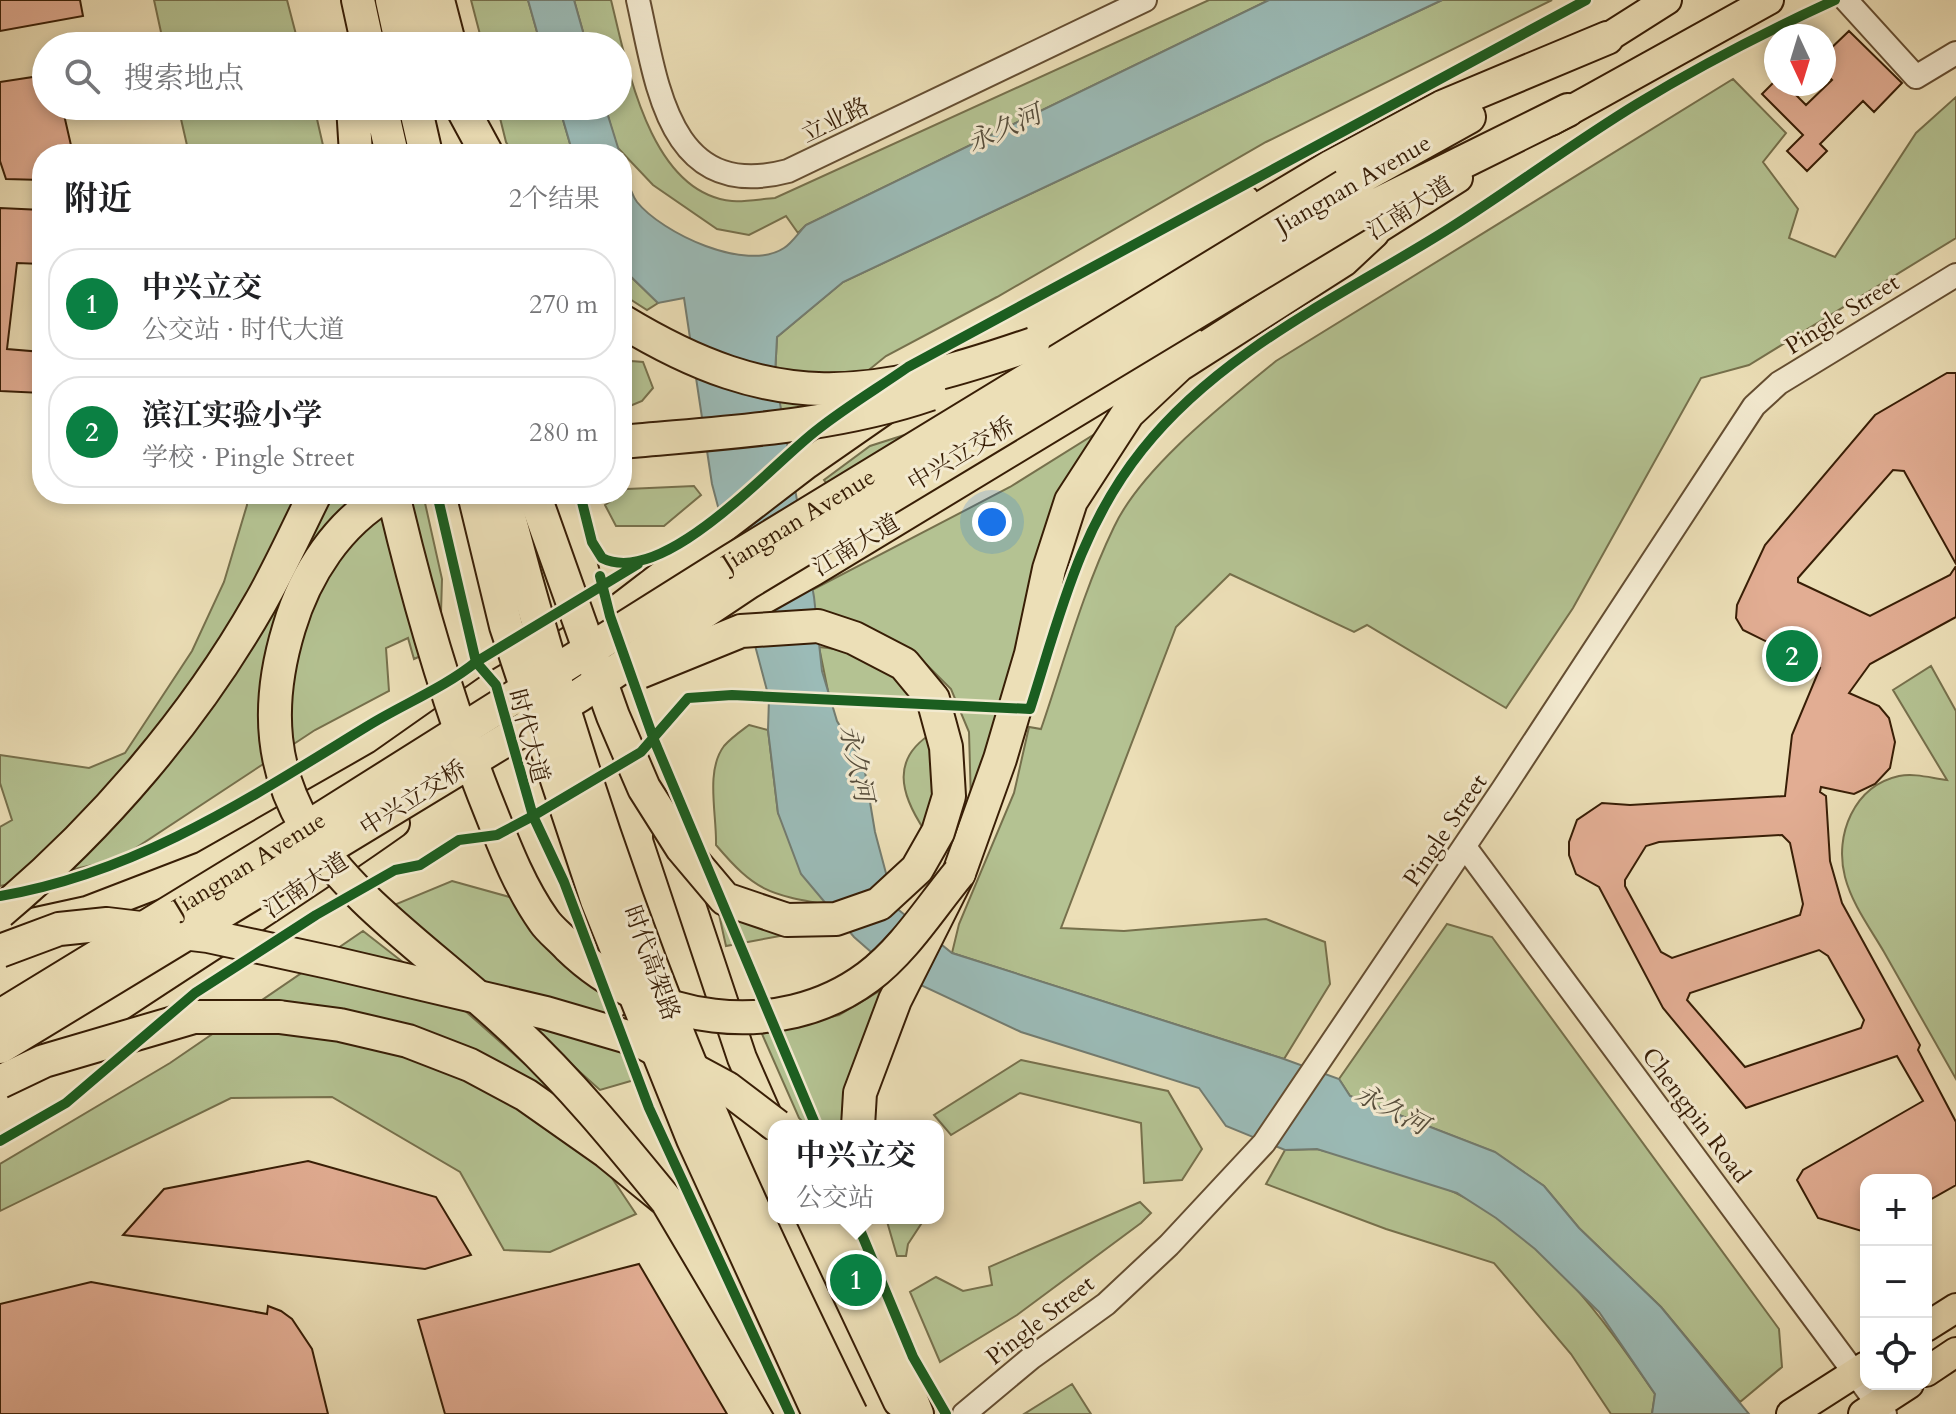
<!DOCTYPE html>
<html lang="zh">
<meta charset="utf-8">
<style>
body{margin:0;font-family:Cardo,"Noto Serif SC",serif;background:#f6f6f6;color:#202124}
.controls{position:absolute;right:24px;bottom:24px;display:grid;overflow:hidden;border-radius:16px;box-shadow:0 4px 12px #0003}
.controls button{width:72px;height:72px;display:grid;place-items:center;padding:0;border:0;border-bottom:2px solid #e0e0e0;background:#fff;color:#202124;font:40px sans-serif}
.compass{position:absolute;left:1764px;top:24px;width:72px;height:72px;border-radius:50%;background:#fff;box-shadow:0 4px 12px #0003;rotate:176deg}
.you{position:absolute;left:992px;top:522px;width:28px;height:28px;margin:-20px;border:6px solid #fff;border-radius:50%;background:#1a73e8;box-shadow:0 0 0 12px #1a73e833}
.badge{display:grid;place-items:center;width:52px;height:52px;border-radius:50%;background:#0b8043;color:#fff;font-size:26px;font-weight:700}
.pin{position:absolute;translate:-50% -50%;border:4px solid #fff;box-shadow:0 2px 8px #0006}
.popup{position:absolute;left:768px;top:1120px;width:176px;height:104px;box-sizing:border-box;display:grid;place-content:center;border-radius:16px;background:#fff;filter:drop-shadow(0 2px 6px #0005);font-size:26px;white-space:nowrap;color:#757577}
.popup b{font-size:30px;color:#202124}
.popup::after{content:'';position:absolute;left:50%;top:100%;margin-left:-16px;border:16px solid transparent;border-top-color:#fff}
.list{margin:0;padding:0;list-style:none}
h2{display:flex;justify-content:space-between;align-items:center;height:104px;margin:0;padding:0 32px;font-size:34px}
h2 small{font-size:26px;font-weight:400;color:#757577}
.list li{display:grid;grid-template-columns:52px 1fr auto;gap:24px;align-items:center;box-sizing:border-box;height:112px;margin:0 16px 16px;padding:0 16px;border:2px solid #e0e0e0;border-radius:32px}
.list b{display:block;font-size:30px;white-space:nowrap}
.list p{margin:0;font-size:26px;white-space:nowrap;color:#757577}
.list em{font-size:26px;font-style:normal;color:#757577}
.icon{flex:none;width:44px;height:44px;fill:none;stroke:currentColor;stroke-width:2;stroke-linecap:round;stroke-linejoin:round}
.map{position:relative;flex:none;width:1956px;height:1414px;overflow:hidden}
.search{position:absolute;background:#fff;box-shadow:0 4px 12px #0003;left:32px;top:32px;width:600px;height:88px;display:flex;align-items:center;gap:20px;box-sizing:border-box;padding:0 28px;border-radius:44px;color:#757577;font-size:30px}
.panel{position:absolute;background:#fff;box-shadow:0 4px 12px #0003;left:32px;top:144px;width:600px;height:360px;border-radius:32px}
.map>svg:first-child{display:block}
</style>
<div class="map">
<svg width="1956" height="1414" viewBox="0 0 1956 1414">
<rect width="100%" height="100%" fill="#ecdfb7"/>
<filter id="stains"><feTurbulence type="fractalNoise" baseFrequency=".0025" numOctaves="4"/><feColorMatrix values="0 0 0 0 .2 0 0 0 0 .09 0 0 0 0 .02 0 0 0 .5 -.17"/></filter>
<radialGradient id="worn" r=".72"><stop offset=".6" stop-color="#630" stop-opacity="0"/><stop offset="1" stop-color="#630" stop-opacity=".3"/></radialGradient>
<!-- green -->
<path fill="#b4c292" stroke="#76704c" stroke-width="2" d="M154,0H287L299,46H164Z
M471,0H528L541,46H483Z
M574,0H611C627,64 649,193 732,201C745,202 761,199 775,198L1209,0H1269L806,225L798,233L786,216L749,235L717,229L653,185L617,147L605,106H618V46H587Z
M1442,0H1552L1266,142L997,297L886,356L785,438L775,375L777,337L843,282Z
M1733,79L1786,133L1763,162L1798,209L1789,238L1835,257L1916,133L1956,97V238L1749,365L1701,378L1573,608L1506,708L1367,625L1354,632L1230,574L1176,627L1061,928L1124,931L1266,919L1325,942L1330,984L1284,1059L952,953L959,924L1014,793L1029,727L1041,729C1064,662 1083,591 1114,527C1142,467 1225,403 1276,361Z
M178,106H314L325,154H189Z
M497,106H559L573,154H513L506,142Z
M622,268L658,303L647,310L622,294Z
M631,361L643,362L653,388L642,401L625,408L622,406V371Z
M1106,427L1019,634L986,777L971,803L969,732L951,689L923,661L853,623L816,617L812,590L1010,487Z
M917,431L832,491L824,480L870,446Z
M694,486L701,495L664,526H616L605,505L627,489Z
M247,494H423L442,579L440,647L414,659L408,638L386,648L389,691L315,730L119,859L0,886V827L12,820L0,783V755L89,768L125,753L192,651L224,582L247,505Z
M819,647C858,651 899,663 920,698L829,696Z
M1931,666L1956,711V1079C1932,1037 1908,995 1884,952C1870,928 1852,904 1845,877C1834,835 1854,786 1899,776C1915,773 1931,778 1947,780L1893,690Z
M749,725L768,730L778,813L828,905C768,894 756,892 716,845C717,815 705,771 724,746C731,738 741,731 749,725Z
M934,732L944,748L925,831C900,794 890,758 934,732Z
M452,881L524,901L611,993L641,1078L600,1090L394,905Z
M714,892L791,934L726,946Z
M1447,924L1492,937L1779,1329L1782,1367L1740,1402L1661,1307L1579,1228L1544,1186L1494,1152L1350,1096L1339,1079Z
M363,931L463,1009L551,1087L636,1214L550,1252L504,1250L460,1172L332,1097L231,1098L0,1211V1164L170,1063Z
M883,989L861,1051L848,1126H807L799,1118L762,1034L839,1015Z
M1021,1060L1168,1091L1202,1149L1182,1180L1144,1183L1141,1123L1020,1093L951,1135L934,1115Z
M1317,1149C1363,1161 1413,1172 1456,1193C1543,1234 1603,1318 1655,1394L1652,1414H1611L1571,1354L1494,1263L1386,1229L1266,1184L1285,1150Z
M1140,1202L1151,1213L1141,1223L1017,1315L940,1362L910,1292L936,1277L963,1291L992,1285L989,1267Z
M886,1218H922L923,1221L908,1244L906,1256H897Z
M1072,1384L1091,1414H1024Z"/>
<!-- water -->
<path fill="#9bbbb7" stroke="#737c70" stroke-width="2" d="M528,0H574L587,46H541Z
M1269,0H1442L843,282L777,337L775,375L814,597L822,671L837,721L864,766L875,832L895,907L952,953L1284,1059L1339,1079L1350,1096L1495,1152L1544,1186L1579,1228L1661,1307L1749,1414H1652L1655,1394L1599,1312L1535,1249L1496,1218L1457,1193L1317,1149L1285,1150L1226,1126L1199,1088L1021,1032L895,973L854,937L801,874L778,813L768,730L769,698L712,484L684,298L658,303L622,268V161C626,173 629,192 637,202C662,233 746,273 784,248C792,243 799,232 806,225Z
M559,106H605L620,154H573Z"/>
<!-- building -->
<path fill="#e2ad93" stroke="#381e06" stroke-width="2" fill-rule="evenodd" d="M0,0H80L83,16L0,31Z
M1849,31L1902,83L1874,112L1863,101L1820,144L1827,151L1807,171L1787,151L1803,135L1762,94L1776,80V84H1785L1806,105L1832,80L1824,72V55Z
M46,75V106H62L73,154H42V180L6,179L0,161V82Z
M0,208L42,210V264L17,263L7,349L42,352V393L0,391Z
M1947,373H1956V564L1904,471L1893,470L1798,578V582L1870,616L1950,575L1956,566V617L1870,664L1849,693L1879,706L1889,718L1895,742L1890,768L1875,784L1854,794L1821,787L1820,792L1826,796L1830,861L1842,903L1920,1045L1918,1050L1956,1122V1185L1926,1202V1180H1866L1865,1232L1818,1218L1797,1180L1803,1170L1923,1101L1897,1056L1746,1108L1663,1008L1599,887L1576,874L1569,855V842L1577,820L1602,803L1630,805L1785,796L1792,735L1820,668L1743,630L1736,618L1737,605L1765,545L1875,415ZM1782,835L1790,843L1803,904L1800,915L1672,958L1661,952L1625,886V880L1646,846L1659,842ZM1819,950L1828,956L1864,1020L1861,1028L1745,1067L1687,1000L1690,993Z
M308,1161L436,1197L471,1255L425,1269L123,1235L164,1189Z
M639,1264L727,1414H445L418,1320Z
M91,1282L267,1314L268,1306L281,1311L292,1319L312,1349L328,1414H0V1304Z"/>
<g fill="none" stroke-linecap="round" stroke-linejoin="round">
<defs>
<path id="minor" d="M638,0C657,84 668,203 788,171L1145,0
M1846,0L1916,77L1956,53
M1465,847L1885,1414
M964,1414L1031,1358L1106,1304L1169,1245L1264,1143L1503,789L1754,406L1779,383L1956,275"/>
<path id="major" d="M440,0L452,46
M1589,45L1607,38L1667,0
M1551,121L1769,0
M1354,244L1458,178
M963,357L1245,200
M565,494L602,641
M695,638L814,571L1192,342
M668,836L742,1058L771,1124
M0,930L87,911L204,866L381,765L489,689L597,625L807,464L886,409
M631,1028L665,1118L777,1364
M47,1055C162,976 281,904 395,823
M811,1218L898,1402
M1926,1327L1956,1308
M1926,1372L1956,1352
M1791,1414L1866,1366
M1863,1414L1909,1384"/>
<path id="highway" d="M358,0L368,46
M392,0L402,46
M414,0L434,46
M353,106L356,154
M381,106L392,154
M415,106L426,154
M1345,186L1469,117
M1362,212L1568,110
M1033,344L1332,166L1442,107L1607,38
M279,1017L340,1025L408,1041L470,1065L526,1095L607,1152L667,1201L793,1414
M858,1126L860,1093L895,1000L959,873L1000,759L1031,654L1049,569L1071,501L1128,413L1179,365L1343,260L1373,232
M839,1218L917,1414"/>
</defs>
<!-- minor casing -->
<use href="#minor" stroke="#654e32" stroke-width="26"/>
<!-- major casing -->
<use href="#major" stroke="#381e06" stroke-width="32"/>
<!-- highway casing -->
<use href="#highway" stroke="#381e06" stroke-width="36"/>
<!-- minor -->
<use href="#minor" stroke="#f3ead0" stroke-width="22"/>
<!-- major -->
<use href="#major" stroke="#ecdfb7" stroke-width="28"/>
<!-- highway -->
<use href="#highway" stroke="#ecdfb7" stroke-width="32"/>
<defs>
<g id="highway-bridge">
<path d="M461,106L487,154"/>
<path d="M622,321C777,415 868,401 1033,344"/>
<path d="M622,442C725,432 831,428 930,394"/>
<path d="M388,494C338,523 305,574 289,628C226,835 387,909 513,1029C570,1082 618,1141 667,1201"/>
<path d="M393,494C417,596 446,697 484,795C501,837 517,883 544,921C550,930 561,938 569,947C647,1023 778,1044 868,977C905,949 930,908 959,873"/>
<path d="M474,494L506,626L597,900L693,1139L819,1414"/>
<path d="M503,494C550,675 607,855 676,1029C728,1160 789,1287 851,1414"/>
<path d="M534,494L613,716L644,788L682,848L725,899L787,920L836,919L879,904L917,869L938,832L949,796L946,747L933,699L904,664L854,638L818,626L741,631L640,672"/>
<path d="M0,912C102,826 194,719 260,603C280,568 297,530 315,494"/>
<path d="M0,951L59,929L107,924L208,936L333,963L546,1013L638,1040L727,1088L777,1126"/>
<path id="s1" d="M0,1016L265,854L732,560L1345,186"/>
<path d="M0,1047L580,695L749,582L1362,212"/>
<path d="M0,1082L44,1061L194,1017H279"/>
</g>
</defs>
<!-- highway-bridge casing -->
<use href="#highway-bridge" stroke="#381e06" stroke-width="36" stroke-linecap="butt"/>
<!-- highway-bridge -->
<use href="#highway-bridge" stroke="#ecdfb7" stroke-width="32"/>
<defs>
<path id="cycleway" d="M580,494L592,542L602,558C663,589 771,465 817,430C846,407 878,388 908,367L1586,0
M638,564L476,662L496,685L533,816L564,882L649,1108L790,1414
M600,576L610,616L654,740L816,1126
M0,896C137,873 250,798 366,727C401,705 444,688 476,662L437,494
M0,1141L66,1103L195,993L316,915L395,870L420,865L459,840L497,835L533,816L641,752L688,698L732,695L1030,709C1060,615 1079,529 1142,450C1222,349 1344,295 1450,228C1513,188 1573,143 1637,104C1701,65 1767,31 1835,0
M855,1218L913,1357L946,1414"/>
</defs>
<!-- cycleway casing -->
<use href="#cycleway" stroke="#f3ead0" stroke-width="15"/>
<!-- cycleway -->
<use href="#cycleway" stroke="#1b5e20" stroke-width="10"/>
</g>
<g text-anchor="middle" stroke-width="6" stroke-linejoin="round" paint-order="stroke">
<!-- street labels -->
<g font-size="24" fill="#381e06" stroke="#f3ead0">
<text transform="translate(835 120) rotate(-26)" y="8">立业路</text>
<text transform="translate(1353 184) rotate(-30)" y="8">Jiangnan Avenue</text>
<text transform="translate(1410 208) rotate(-32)" y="8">江南大道</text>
<text transform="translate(1842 314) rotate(-32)" y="8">Pingle Street</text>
<text transform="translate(961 454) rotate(-31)" y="8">中兴立交桥</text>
<text dy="8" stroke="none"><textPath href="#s1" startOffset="940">Jiangnan Avenue</textPath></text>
<text transform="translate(856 545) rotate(-31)" y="8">江南大道</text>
<text transform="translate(529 736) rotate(75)" y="8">时代大道</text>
<text transform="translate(413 798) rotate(-32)" y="8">中兴立交桥</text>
<text transform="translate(1445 830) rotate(-56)" y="8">Pingle Street</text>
<text dy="8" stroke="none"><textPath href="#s1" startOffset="292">Jiangnan Avenue</textPath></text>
<text transform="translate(306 885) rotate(-34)" y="8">江南大道</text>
<text transform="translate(652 963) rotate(70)" y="8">时代高架路</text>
<text transform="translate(1696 1115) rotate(53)" y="8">Chengpin Road</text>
<text transform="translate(1040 1320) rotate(-38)" y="8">Pingle Street</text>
</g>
<!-- water labels -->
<g font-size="26" font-style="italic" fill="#564d3b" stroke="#f3ead0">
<text transform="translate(1004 128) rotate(-24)" y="9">永久河</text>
<text transform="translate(857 763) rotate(78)" y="9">永久河</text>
<text transform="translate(1392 1109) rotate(28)" y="9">永久河</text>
</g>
</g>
<rect width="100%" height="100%" filter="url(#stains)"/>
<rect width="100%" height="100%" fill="url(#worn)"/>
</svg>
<div class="controls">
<button>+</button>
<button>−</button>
<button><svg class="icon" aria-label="locate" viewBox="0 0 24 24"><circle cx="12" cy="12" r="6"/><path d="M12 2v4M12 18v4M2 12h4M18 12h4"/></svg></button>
</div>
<svg class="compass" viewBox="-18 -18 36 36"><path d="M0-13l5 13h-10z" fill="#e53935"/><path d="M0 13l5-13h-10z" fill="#757577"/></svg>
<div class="you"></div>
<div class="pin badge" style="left:856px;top:1280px">1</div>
<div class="popup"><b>中兴立交</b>公交站</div>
<div class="pin badge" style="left:1792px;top:656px">2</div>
<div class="search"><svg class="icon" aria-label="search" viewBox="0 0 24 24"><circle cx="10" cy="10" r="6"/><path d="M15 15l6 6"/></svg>搜索地点</div>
<section class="panel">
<h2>附近<small>2个结果</small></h2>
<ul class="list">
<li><span class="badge">1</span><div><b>中兴立交</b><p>公交站 · 时代大道</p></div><em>270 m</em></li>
<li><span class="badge">2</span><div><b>滨江实验小学</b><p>学校 · Pingle Street</p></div><em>280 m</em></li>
</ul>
</section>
</div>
